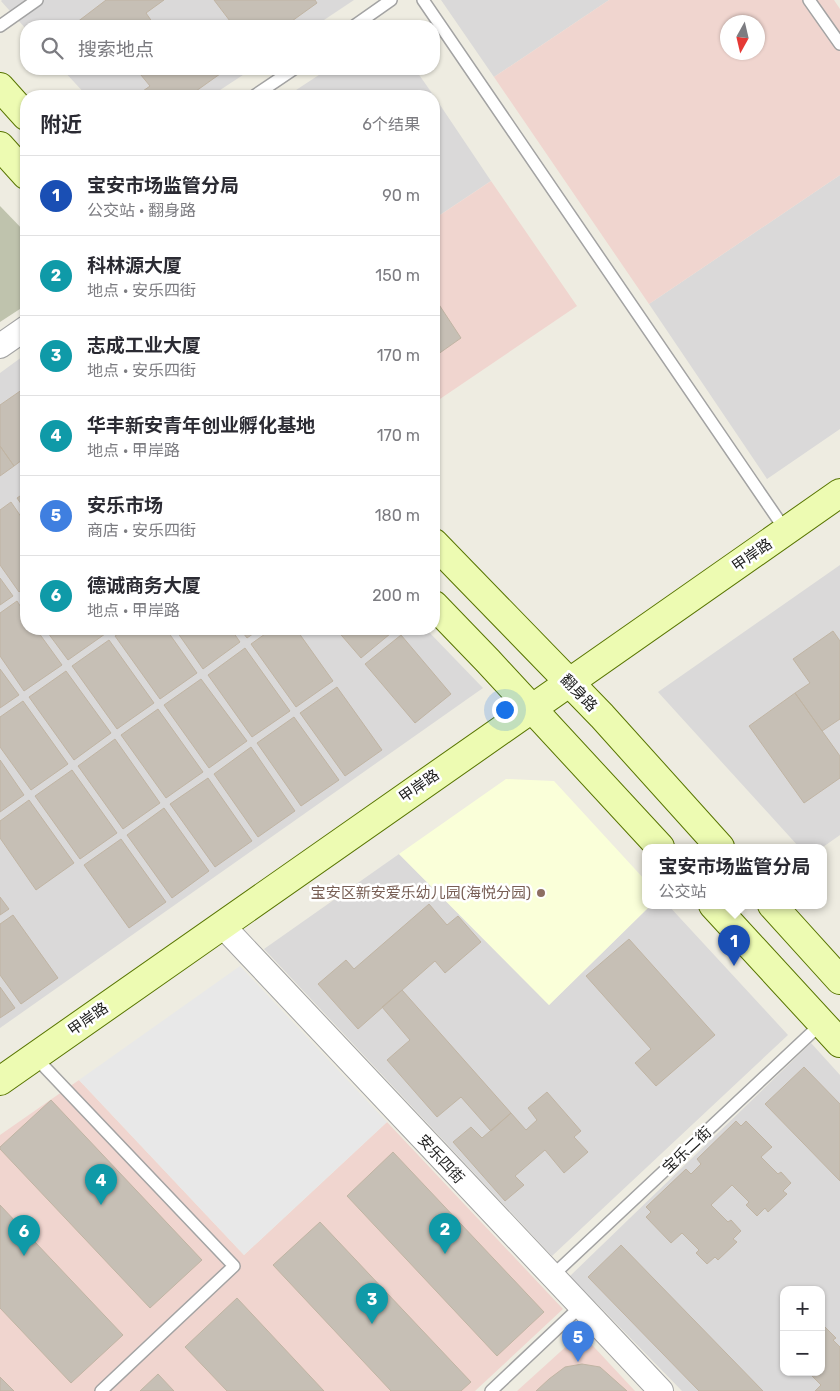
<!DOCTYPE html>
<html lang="zh">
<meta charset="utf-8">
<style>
body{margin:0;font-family:Rubik,"Noto Sans SC",sans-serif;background:#f2f2f3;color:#2b2b33}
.controls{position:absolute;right:15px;bottom:15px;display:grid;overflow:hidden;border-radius:10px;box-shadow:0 1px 4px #0004}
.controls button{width:45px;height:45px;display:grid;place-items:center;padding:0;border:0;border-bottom:1px solid #e1e1e2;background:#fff;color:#2b2b33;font:25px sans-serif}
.compass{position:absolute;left:720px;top:15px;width:45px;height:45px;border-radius:50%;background:#fff;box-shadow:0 1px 4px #0004;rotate:188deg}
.you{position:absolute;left:504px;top:709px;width:18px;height:18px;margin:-12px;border:4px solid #fff;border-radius:50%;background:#1a73e8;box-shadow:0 0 0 8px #1a73e833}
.badge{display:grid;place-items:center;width:32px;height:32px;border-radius:50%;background:#c81d00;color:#fff;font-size:16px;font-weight:700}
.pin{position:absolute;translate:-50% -41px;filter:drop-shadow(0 1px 2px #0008)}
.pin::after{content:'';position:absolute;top:26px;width:18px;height:15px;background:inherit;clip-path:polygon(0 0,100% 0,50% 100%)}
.popup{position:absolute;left:642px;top:844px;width:185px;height:65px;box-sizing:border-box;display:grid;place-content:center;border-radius:10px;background:#fff;filter:drop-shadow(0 1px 4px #0005);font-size:16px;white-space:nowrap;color:#7c7c81}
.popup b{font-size:19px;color:#2b2b33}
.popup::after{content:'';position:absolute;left:50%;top:100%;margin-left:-10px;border:10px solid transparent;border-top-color:#fff}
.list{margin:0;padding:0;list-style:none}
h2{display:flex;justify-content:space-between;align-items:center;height:65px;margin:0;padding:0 20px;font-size:21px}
h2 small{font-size:16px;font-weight:400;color:#7c7c81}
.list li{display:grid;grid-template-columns:32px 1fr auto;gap:15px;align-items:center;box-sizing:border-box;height:80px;padding:0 20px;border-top:1px solid #e1e1e2}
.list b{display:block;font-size:19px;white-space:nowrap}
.list p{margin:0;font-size:16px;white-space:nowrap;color:#7c7c81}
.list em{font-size:16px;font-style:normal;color:#7c7c81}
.icon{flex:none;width:28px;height:28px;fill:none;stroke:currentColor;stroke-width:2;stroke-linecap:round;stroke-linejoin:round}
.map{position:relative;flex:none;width:840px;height:1391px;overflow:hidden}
.search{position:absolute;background:#fff;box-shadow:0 1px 4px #0004;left:20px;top:20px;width:420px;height:55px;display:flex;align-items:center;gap:12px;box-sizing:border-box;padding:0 18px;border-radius:20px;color:#7c7c81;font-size:19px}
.panel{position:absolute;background:#fff;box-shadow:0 1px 4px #0004;left:20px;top:90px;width:420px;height:545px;border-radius:20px}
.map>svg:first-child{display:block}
</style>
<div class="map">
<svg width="840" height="1391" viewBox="0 0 840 1391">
<rect width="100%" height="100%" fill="#eeece1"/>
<!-- residential -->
<path fill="#dad9d9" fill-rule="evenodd" d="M2,0H354L315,26H26V29L1,1Z
M441,0H609L494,77Z
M62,69H252L211,96H87Z
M328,69H415L434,96H287Z
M434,96L491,181L434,219Z
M840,175V429L767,479L649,304Z
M26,354V629H426L483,688L0,1028V373Z
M840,565V835L823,847H799L658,692Z
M399,854L549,1005L651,905H668L788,1035L552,1256L264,949Z
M811,1043L840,1075V1391H682L570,1276ZM784,1290H821V1372H784Z"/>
<!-- commercial -->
<path fill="#f0d5cf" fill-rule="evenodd" d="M609,0H834L840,9V175L649,304L494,77ZM728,22H758V52H728Z
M491,181L577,306L434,403V219Z
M79,1080L244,1255L387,1122L563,1309L475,1391H0V1135Z
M581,1333L635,1391H517Z"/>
<!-- education -->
<path fill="#faffd9" d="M506,779L554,781L645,880V905H651L549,1005L399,854Z"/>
<!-- construction -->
<path fill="#bfc3ad" d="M0,206L26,233V305L0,322Z"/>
<!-- parking -->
<path fill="#e8e8e8" d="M240,966L387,1122L244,1255L79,1080Z"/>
<!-- building -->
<path fill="#c6bfb5" stroke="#c0b4a3" d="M106,0H164L146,13L155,26H72Z
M214,0H315L317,3L285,26H230L233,25Z
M136,69H227L189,96H136L150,86Z
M434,297L461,338L434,357Z
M26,387V457L14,466L0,446V405Z
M0,446L14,466L0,476Z
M26,492V511L17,498Z
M11,502L26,524V586L19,592L0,565V510Z
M0,578L13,596L0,605Z
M17,601L26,615V629H36L62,665L24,691L0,656V613Z
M45,629H101L105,634L68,660Z
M125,629H166L197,673L160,699L115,636Z
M175,629H231L240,642L203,669Z
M240,629H260L247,638Z
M272,629H296L333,681L296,707L251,644Z
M336,629H396L361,658Z
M833,631L840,641V719L822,731L795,693L810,683L793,659Z
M401,635L451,694L415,723L365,664Z
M109,640L154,703L117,729L72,666Z
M245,648L290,711L252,737L208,675Z
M0,669L19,695L0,708Z
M66,671L111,733L74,760L29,697Z
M201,679L247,741L209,768L164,705Z
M337,687L382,750L345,776L300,713Z
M795,693L840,756V778L804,803L749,726Z
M23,701L68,764L31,790L0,747V717Z
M158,709L203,772L166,798L121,735Z
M294,717L339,780L301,806L257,743Z
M115,739L160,803L123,829L78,766Z
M251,747L295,811L258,837L214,774Z
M0,760L24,795L0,812Z
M72,770L117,833L80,859L35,796Z
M208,778L252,841L215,867L170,804Z
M29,800L74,863L36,890L0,838V821Z
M164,808L209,871L172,898L127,835Z
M121,839L166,902L129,928L84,865Z
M0,897L9,909L0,915Z
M429,904L447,925L458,916L481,942L445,973L435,961L358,1029L318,984L346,960L354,969Z
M13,915L58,978L21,1004L0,975V924Z
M629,939L715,1035L656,1086L635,1063L651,1049L586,976Z
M0,987L15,1008L0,1018Z
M402,990L511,1113L491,1131L461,1097L437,1117L387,1060L410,1040L382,1007Z
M804,1067L840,1104V1181L765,1104Z
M547,1092L581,1131L574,1137L588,1152L564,1173L545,1150L515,1176L524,1185L505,1201L453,1142L471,1127L482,1138L511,1113L526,1130L537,1120L528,1108Z
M51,1100L202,1260L150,1308L0,1149V1147Z
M736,1121L741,1126L746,1121L772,1147L761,1157L778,1174L781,1172L791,1183L783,1191L787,1194L768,1212L765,1208L757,1216L746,1205L749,1202L732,1185L711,1205L728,1222L731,1220L741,1231L733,1239L737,1242L718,1260L715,1257L707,1264L696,1253L699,1250L682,1233L671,1243L646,1217L651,1212L646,1207L686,1169L691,1174L701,1164L697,1159Z
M393,1152L544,1312L497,1356L347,1196Z
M0,1205L123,1335L71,1383L0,1308Z
M320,1222L471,1382L461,1391H391L273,1265Z
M621,1245L763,1391H699L588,1277Z
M237,1298L324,1391H227L185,1347Z
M825,1327L836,1338L833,1340L840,1347V1391H815L821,1385L808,1372H821V1330Z
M582,1364L600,1367L627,1391H536L549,1379L565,1367Z
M158,1374L174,1391H140Z
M0,1377L14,1391H0Z"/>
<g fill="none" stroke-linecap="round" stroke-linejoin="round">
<defs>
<path id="lane" d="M423,0L786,531
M809,0L840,44
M0,26L37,0
M354,26L391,0
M254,96L294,69
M35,1057L234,1266L101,1391
M552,1276L822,1023
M491,1391L580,1307"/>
<path id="street" d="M0,346L26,328
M222,925L661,1391"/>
<path id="secondary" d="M0,87L26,116
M0,146L26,175
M434,543L602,716L720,847
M434,605L488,661L660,847
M713,905L840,1043
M772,905L840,980
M0,1081L840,493"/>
</defs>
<!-- lane casing -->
<use href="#lane" stroke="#a3a3a3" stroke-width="14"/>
<!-- street casing -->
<use href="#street" stroke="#a3a3a3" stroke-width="26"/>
<!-- secondary casing -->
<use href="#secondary" stroke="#587501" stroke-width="30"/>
<!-- lane -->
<use href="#lane" stroke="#fff" stroke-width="11"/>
<!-- street -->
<use href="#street" stroke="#fff" stroke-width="24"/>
<!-- secondary -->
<use href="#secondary" stroke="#edfbb2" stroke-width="28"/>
</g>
<!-- markers -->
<circle fill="#8d6e63" stroke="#fff" stroke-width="2" cx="541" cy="893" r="5"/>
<g text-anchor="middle" stroke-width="5" stroke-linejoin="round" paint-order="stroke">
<!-- street labels -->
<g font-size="15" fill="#1c1c1c" stroke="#fff">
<text transform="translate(752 555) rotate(-35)" y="5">甲岸路</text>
<text transform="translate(579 693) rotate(46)" y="5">翻身路</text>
<text transform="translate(419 786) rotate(-35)" y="5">甲岸路</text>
<text transform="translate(88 1019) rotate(-35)" y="5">甲岸路</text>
<text transform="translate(687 1150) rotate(-43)" y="5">宝乐二街</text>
<text transform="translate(441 1159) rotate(47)" y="5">安乐四街</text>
</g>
<!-- education labels -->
<g font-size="15" fill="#785e54" stroke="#fff" text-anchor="end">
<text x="531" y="898">宝安区新安爱乐幼儿园(海悦分园)</text>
</g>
</g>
</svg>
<div class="controls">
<button>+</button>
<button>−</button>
</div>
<svg class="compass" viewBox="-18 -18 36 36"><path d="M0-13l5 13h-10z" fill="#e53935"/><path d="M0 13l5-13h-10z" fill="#7c7c81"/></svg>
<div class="you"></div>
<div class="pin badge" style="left:734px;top:966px;background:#1a4fb4">1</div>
<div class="popup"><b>宝安市场监管分局</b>公交站</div>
<div class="pin badge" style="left:445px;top:1254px;background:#0f9aa8">2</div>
<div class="pin badge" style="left:372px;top:1324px;background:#0f9aa8">3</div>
<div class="pin badge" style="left:101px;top:1205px;background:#0f9aa8">4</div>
<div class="pin badge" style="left:578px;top:1362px;background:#3f7fe0">5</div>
<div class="pin badge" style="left:24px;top:1256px;background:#0f9aa8">6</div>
<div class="search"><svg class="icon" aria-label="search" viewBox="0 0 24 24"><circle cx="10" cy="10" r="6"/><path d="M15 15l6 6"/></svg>搜索地点</div>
<section class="panel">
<h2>附近<small>6个结果</small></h2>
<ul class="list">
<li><span class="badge" style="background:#1a4fb4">1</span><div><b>宝安市场监管分局</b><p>公交站 · 翻身路</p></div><em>90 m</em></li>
<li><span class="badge" style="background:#0f9aa8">2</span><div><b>科林源大厦</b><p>地点 · 安乐四街</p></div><em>150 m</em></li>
<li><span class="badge" style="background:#0f9aa8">3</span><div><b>志成工业大厦</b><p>地点 · 安乐四街</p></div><em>170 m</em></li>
<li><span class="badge" style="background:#0f9aa8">4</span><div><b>华丰新安青年创业孵化基地</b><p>地点 · 甲岸路</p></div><em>170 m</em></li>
<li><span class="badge" style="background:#3f7fe0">5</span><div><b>安乐市场</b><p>商店 · 安乐四街</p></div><em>180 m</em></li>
<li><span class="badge" style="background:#0f9aa8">6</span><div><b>德诚商务大厦</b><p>地点 · 甲岸路</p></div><em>200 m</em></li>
</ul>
</section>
</div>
